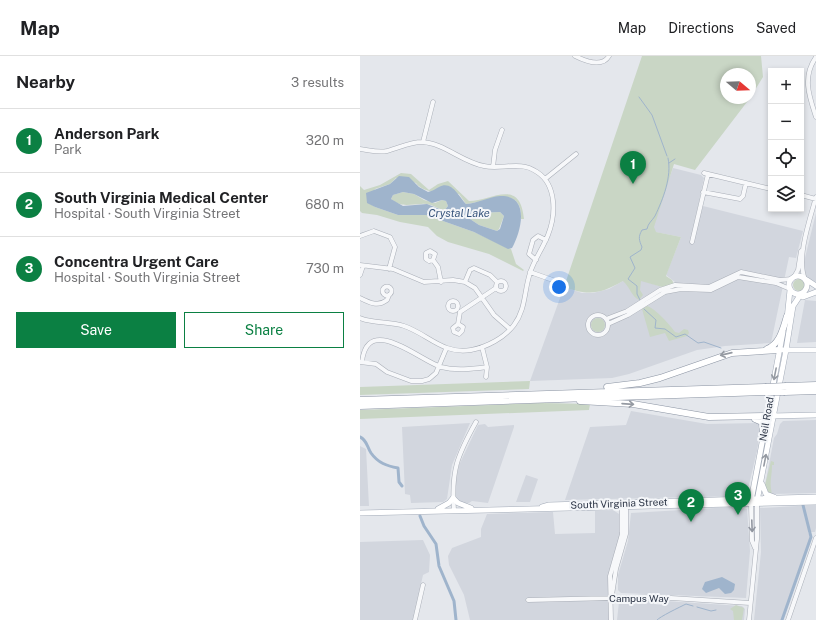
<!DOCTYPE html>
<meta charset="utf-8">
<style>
body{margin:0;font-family:"Public Sans",sans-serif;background:#f6f6f6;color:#202124}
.controls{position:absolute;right:12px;top:12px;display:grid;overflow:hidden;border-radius:0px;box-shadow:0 2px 6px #0003}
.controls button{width:36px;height:36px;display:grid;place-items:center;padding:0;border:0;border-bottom:1px solid #e0e0e0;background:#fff;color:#202124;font:20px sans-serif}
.compass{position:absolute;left:360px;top:12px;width:36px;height:36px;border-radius:50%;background:#fff;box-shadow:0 2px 6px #0003;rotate:109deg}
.you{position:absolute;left:199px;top:231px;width:14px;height:14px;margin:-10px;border:3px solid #fff;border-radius:50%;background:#1a73e8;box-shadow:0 0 0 6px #1a73e833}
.badge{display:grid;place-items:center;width:26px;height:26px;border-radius:50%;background:#0b8043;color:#fff;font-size:13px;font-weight:700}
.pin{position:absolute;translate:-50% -33px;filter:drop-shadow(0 1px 2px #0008)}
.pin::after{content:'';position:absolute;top:21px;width:14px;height:12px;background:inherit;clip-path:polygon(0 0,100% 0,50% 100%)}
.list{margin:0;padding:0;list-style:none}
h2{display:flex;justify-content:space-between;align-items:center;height:52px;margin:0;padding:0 16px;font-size:17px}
h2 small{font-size:13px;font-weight:400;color:#757577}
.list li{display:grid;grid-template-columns:26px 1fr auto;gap:12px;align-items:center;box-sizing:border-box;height:64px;padding:0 16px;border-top:1px solid #e0e0e0}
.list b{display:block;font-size:15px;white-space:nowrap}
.list p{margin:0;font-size:13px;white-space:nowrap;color:#757577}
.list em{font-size:13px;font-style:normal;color:#757577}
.actions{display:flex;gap:8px;padding:12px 16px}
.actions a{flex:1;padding:9px 0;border:1px solid #0b8043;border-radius:0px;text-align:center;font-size:14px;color:#0b8043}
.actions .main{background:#0b8043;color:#fff}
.icon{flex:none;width:22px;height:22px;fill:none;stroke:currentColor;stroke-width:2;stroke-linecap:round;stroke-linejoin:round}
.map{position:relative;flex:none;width:456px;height:564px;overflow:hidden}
header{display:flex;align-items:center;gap:24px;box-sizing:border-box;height:56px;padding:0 20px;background:#fff;border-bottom:1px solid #e0e0e0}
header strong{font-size:19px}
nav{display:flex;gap:22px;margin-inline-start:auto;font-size:14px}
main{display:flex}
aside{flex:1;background:#fff}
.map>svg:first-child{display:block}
</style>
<header>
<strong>Map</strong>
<nav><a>Map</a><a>Directions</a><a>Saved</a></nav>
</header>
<main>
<aside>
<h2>Nearby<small>3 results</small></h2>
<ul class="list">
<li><span class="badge">1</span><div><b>Anderson Park</b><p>Park</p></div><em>320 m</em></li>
<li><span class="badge">2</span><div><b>South Virginia Medical Center</b><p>Hospital · South Virginia Street</p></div><em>680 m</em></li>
<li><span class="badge">3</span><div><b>Concentra Urgent Care</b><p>Hospital · South Virginia Street</p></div><em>730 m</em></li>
</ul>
<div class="actions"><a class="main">Save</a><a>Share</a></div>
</aside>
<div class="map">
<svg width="456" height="564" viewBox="0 0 456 564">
<rect width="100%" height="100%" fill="#e4e7ec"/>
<!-- built -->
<path fill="#d2d6de" d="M313,112L341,119L344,122L331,183H334L343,150L443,175L436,202L429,201L411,287L365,290L337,294L269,318L252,322L170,325L204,231L222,237H233L249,233L263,225H284L302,231L315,226L306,219L321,181L290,175Z
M456,157V228L445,219L443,210Z
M445,244L456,245V286L437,287Z
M271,355L347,368L399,367L400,376L397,395L387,437L381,440L205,444L230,371L266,369Z
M456,364V437L412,438L405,429L414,382L417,378L420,368L423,365Z
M110,367L92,409L87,443L83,446L51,447L50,439L45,438L42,371Z
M125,368L128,371L154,369V371L128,447L112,445L109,447H101L96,442V424L99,409L118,369Z
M0,390L6,393L9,450H0Z
M166,419L178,423L170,446H156Z
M456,449V472L455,476H448L450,481L421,564H394L401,496L400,452Z
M372,451L387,453L390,495L386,542L261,537L258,534V519L268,485L271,457Z
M253,454L259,458V476H261L251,513V564H110L104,539L89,509L88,500L92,492L121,481V473L127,458L193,456L195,478L235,477V455Z
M63,484L70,499L69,516L63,519L53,564H0V486Z
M292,545L294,548L303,549L305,545L382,550L385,553L384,564H257L259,546Z"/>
<!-- green -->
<path fill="#c9d6c5" d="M282,0H401L403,21L390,42V18H366V42H390L335,114L314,108L294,171L296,176L321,181L306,220L312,224L314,228L302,231L281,225L280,234L283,239L279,244C271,240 270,231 263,225C240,238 229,240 204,231Z
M41,117L51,118L69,134L78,128L88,125L109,145C131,145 160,121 164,163H161C163,127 126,146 106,148L99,138C87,137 63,138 56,127L36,122L30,128L15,133L9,147L15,151L38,159H66L114,176L151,193L156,208L164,214L163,215L129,198L88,186L77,180L68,171L40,166L17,159L2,157L0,155V130L4,134L20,129Z
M43,136L54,138L64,144L75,147L82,144L86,145L88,150L84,155C77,152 69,147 62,148C49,148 42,152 31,143L33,139Z
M140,156L144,160L139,173L137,175L119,169L110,163V160L115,157Z
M433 229a6 6 0 1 1 12 0a6 6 0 1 1-12 0Z
M287,250C295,252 311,270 315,276L319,277L324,273L328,274L329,277L327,280L309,285L305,277L290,281L282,253Z
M231 269a7 7 0 1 1 14 0a7 7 0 1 1-14 0Z
M170,325L169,333L0,339V331Z
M183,347L230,348L229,354L0,363V354Z
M411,405L414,406V409H412C412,421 409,426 412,438L408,436L405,429Z
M376,549L384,552L382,564H374L373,555L370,553Z"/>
<!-- water -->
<path fill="#9fb4cc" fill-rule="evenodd" d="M39,120L49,121L59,131L68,136C73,135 75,133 79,131C92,124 99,141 106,148C118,147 129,141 140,140C171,139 161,176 152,192L148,193L114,176L66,159H38L15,151L7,147L6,137L30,128ZM43,136L54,138L72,147L82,144L86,145L88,150L84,155L67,148L43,150L31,143L33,139ZM140,156L144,160L140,173L137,175L119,169L110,163V160L115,157Z
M362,521L375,528L374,534L371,537L365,538L359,532L346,537L342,533L345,526Z"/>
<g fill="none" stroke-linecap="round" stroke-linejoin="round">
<!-- stream -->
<path stroke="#9fb4cc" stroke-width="1" d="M279,41L292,59L307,100
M309,107L315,103
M280,244L277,238V230L268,223L275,212L270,201L281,194L282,191C279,184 278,181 282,174L287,173C288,167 292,165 295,160C303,143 312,121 308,102
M284,253L296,264L295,272L305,273L316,281L325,278L338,287L344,286L361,292
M337,551L351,555L356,554
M297,564C299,561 320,551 326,548L333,550"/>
<!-- canal -->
<path stroke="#9fb4cc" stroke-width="3" d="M0,381C7,384 7,391 11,397C18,407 27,410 38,412L39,426L42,430
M60,460L64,470L76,488L79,510L94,545L96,564
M422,564L451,481L443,449"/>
<defs>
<path id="minor" d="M215,0C225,5 242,12 249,0
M456,1C442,21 449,40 456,61
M63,86L73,46
M0,93C9,94 18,97 27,95C39,92 50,86 62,86C84,87 102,106 124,110C142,114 160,104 177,116C197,129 196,159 188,179C183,192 174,204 170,217C164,235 166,253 154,269C144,282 127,291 111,294C83,299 68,278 44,270C30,265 15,268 0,262
M133,111L135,94L142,74
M344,117L411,133
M185,123L216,98
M343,136L380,143L383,140L386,127
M441,139L456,143
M0,180L14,175L30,181L35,191L29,213
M332,186L348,118
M73,204L69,205L66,203V197L70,195L75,198L73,204L78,211L81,226
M176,204L169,198L173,184L178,180L186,184
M0,209L33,213L64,226L93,224L105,226L115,232L134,259L150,273
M170,216L204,228
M0,219L3,210
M434,221L438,214L441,195
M445,223C436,202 450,163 456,141
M136 230a5 5 0 1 1 10 0a5 5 0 1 1-10 0Z
M105,226L110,214L114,212L130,219L137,226
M22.5 235a4.5 4.5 0 1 1 9 0a4.5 4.5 0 1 1-9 0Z
M0,242C10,247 18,251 27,244L29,239
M88 250a5 5 0 1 1 10 0a5 5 0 1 1-10 0Z
M228 269a10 10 0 1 1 20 0a10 10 0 1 1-20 0Z
M246,263L267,255L300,234L315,229L349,231L381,216L420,224L432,223
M98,268L103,271L102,275L99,278L94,276L93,272L98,268L100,256L136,232
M248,268L268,259L305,236L321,233L351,234L378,221L416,227L430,233
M122,291L127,311L126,321
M0,306L16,308L27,316L51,325H62L69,323L76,317L86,293
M2,306C7,257 59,304 81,311C96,315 112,313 127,311
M391,448L392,485L395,492
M94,454C91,415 97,400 116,366
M252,539L256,513L266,478V449
M168,544L295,541L390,547
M55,564L63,529
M251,564L250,520L262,478V449
M389,564L397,483V448
M428,564L456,482"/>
<path id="major" d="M429 229a9 9 0 1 1 18 0a9 9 0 1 1-18 0Z
M447,224L456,230
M443,241L456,236
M427,263L430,234
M423,294H456
M411,360L456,359
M402,428L406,438L414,441
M391,445L423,276
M397,445L426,294L433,250L441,238
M182,451L189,449L456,441
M78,453L89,447L93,442L98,447L111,452
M0,457L456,446"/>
<path id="highway" d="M407,293C420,288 423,273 427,260
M426,330L456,329
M247,331L280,327L300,322L372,297L419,294
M425,336L456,335
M0,344L405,331
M220,345L273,348L349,361L407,360
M0,350L404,336
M395,363L402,366L403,378"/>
</defs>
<!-- minor casing -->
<use href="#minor" stroke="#a9aeb7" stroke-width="5"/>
<!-- major casing -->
<use href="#major" stroke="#a3abb8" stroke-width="6"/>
<!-- highway casing -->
<use href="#highway" stroke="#8b94a3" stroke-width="7"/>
<!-- minor -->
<use href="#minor" stroke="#f7f8fa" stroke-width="4"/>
<!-- major -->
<use href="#major" stroke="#fff" stroke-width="5"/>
<!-- highway -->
<use href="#highway" stroke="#fff" stroke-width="6"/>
<defs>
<path id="highway-bridge" d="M405,331L426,330
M404,336H425"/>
</defs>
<!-- highway-bridge casing -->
<use href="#highway-bridge" stroke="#8b94a3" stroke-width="7" stroke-linecap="butt"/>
<!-- highway-bridge -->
<use href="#highway-bridge" stroke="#fff" stroke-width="6"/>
</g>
<!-- one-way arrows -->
<defs><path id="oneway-shaft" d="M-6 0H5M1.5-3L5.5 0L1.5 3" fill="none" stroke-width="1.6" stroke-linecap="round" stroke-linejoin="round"/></defs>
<g stroke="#959aa2">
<use href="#oneway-shaft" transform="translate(366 298) rotate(167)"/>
<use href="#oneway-shaft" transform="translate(415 318) rotate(101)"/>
<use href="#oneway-shaft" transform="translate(268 348) rotate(4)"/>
<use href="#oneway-shaft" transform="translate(405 404) rotate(-79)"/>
</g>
<use stroke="#9196a0" href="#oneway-shaft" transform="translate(392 470) rotate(88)"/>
<g text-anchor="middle" stroke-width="4" stroke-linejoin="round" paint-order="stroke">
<!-- street labels -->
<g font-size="10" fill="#2b3445" stroke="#f4f6f9">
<text transform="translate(406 363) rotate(-80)" y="4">Neil Road</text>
<text transform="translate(259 447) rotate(-2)" y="4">South Virginia Street</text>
<text x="279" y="546">Campus Way</text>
</g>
<!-- water labels -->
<g font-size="11" font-style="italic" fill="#34527a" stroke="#f4f6f9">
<text x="99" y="161">Crystal Lake</text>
</g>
</g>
</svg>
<div class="controls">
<button>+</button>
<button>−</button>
<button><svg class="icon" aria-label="locate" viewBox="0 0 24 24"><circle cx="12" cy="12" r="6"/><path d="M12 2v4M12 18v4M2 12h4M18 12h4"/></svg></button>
<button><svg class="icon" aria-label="layers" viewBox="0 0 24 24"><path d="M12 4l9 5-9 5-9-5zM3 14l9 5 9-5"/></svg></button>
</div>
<svg class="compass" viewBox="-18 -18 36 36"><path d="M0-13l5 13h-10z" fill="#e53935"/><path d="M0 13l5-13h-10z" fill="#757577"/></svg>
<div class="you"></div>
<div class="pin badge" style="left:273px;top:128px">1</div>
<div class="pin badge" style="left:331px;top:466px">2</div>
<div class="pin badge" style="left:378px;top:459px">3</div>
</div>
</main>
